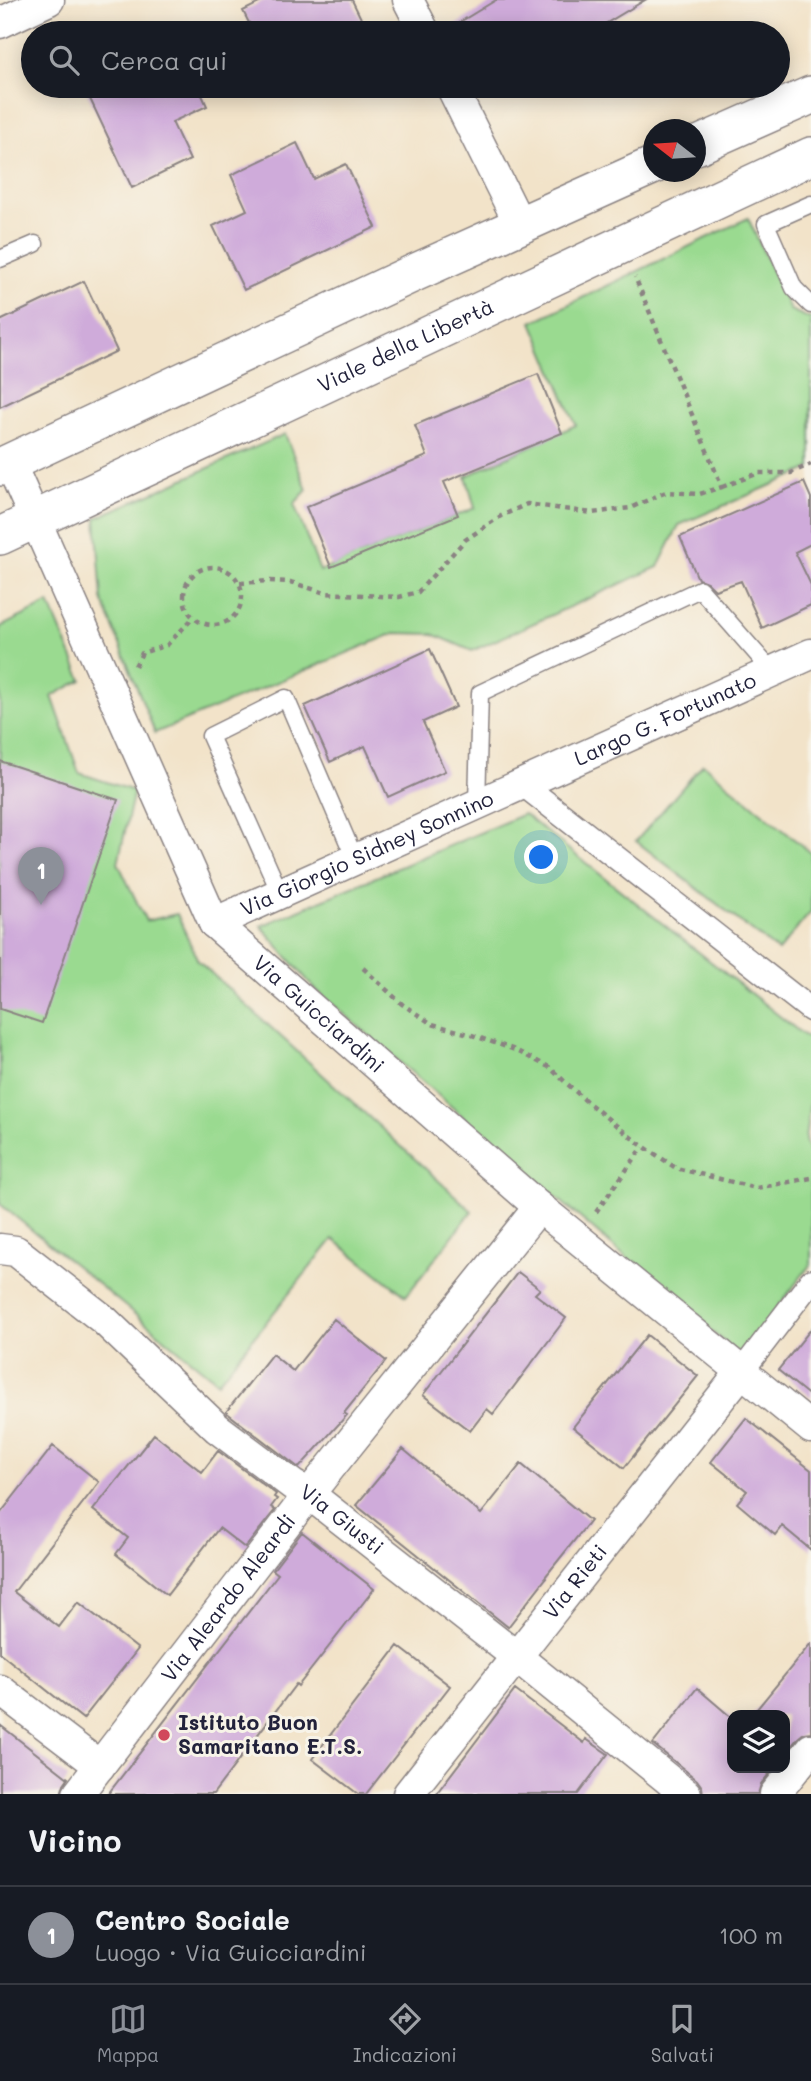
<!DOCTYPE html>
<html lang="it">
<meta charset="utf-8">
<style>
body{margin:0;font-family:Mali,sans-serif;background:#20242c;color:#f1f3f6}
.controls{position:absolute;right:21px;bottom:21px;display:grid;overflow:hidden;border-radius:14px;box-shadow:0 4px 18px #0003}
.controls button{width:63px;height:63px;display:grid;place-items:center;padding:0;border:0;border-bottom:2px solid #363941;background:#171b24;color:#f1f3f6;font:35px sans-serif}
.compass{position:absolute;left:643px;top:119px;width:63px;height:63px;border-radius:50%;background:#171b24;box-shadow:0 4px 18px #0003;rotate:287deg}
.you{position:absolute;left:542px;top:858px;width:24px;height:24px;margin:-18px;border:5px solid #fff;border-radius:50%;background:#1a73e8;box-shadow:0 0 0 10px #1a73e833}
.badge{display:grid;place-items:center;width:46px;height:46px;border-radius:50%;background:#8c9099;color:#fff;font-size:23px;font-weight:700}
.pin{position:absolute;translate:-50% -58px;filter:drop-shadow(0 2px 4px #0008)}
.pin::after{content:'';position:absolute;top:37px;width:24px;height:21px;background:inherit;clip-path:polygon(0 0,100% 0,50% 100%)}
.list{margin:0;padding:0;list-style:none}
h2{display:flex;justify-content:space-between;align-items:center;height:91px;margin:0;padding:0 28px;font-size:30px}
h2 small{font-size:23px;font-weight:400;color:#9ea1a6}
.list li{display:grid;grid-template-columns:46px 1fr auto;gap:21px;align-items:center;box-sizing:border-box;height:98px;padding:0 28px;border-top:2px solid #363941}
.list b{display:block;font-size:26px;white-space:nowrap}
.list p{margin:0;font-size:23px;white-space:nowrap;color:#9ea1a6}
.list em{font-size:23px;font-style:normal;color:#9ea1a6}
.icon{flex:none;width:38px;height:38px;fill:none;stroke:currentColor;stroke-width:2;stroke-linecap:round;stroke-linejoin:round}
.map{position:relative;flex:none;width:811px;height:1794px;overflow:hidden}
.search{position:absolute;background:#171b24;box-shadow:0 4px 18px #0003;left:21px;right:21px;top:21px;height:77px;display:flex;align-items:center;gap:18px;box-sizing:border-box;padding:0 24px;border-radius:38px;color:#9ea1a6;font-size:26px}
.sheet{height:189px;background:#171b24}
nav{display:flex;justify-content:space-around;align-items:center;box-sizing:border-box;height:98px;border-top:2px solid #363941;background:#171b24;font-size:19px;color:#9ea1a6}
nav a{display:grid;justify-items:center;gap:4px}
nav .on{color:#8c9099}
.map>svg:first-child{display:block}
</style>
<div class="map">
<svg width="811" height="1794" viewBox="0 0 811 1794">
<rect width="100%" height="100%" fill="#f7f3e8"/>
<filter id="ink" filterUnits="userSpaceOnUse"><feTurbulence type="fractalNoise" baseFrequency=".0143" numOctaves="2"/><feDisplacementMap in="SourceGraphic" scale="14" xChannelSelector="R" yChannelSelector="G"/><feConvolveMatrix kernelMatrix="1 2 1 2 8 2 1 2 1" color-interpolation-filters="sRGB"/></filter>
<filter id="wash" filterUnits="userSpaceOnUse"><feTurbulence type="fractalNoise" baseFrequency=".00686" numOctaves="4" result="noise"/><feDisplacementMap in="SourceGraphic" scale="28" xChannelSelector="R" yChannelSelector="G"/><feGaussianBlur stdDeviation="1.57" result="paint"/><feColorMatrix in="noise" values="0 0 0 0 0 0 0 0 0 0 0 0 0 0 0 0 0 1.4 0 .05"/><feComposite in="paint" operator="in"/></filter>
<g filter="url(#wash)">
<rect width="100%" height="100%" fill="#f2e3c9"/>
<!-- green -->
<path fill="#9ada90" stroke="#5e7e66" stroke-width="2" d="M748,218L790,310L811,319V468L679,525L658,567L472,651L433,634L395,633L155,733L102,599L96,518L285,434L307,490L294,504L320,571L475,508L466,476L576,425L532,322Z
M49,603L82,680L52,696L79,773L134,791L118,863L146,921L177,914L198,961L472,1211L406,1296L333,1239L218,1382L0,1204V627Z
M703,764L811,853V912L778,951L636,841Z
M524,814L811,1041V1092L805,1140L811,1158V1264L740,1356L314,988L261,926Z"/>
<g id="blocks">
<!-- building -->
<path fill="#cfabda" d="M265,0H352L368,33H254L243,11Z
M496,0H645L590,33H442Z
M84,86H198L207,106L172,122L190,160L132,188Z
M297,143L314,179L346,164L376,227L244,290L213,226L247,210L231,175Z
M84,281L117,351L0,407V321Z
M538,374L562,433L444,482L458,515L331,567L306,507L427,456L415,425Z
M804,482L811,498V544L795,552L811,585V605L762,628L741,581L715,590L707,582L698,579L680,537Z
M430,649L456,707L423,722L445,771L388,797L365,746L330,762L305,706Z
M0,761L118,800L42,1023L0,1009Z
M518,1272L540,1289L535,1294L566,1318L493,1414L487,1409L470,1431L423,1395Z
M334,1319L386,1361L344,1413L347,1415L299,1468L226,1412L272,1354L293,1371Z
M811,1329V1397L778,1370Z
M647,1335L698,1376L624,1468L573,1427Z
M746,1418L811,1470V1550L782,1526L775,1535L737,1503L747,1491L711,1462Z
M154,1434L202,1472L218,1451L276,1494L274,1497L277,1499L271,1507L275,1510L245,1548L219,1528L167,1595L116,1554L128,1538L93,1510Z
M53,1446L99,1482L14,1592L59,1627L78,1602L138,1649L83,1719L0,1653V1514Z
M403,1449L481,1514L521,1464L590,1521L545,1577L546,1578L508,1627L356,1505Z
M302,1532L374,1589L298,1686L296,1684L213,1794H108L278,1574L273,1570Z
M811,1643V1732L804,1733L798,1738L785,1754V1715H752Z
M398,1646L450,1686L366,1794H358L312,1759Z
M697,1688L732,1718V1768H774L761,1784L758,1794H703L702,1787L697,1780L653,1744Z
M515,1690L584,1743L586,1739L608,1754L578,1794H436Z
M0,1725L68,1778L64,1784L61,1794H0Z"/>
</g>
</g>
<g filter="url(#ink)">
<use href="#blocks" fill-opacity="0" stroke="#8a8282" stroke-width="2"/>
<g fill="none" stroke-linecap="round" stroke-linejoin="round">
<defs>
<path id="service" d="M811,204L766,224L794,288L811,305
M0,259L35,244
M477,804L480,693L700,589L771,670
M280,893L210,736L286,698L355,859"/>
<path id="pedestrian" d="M521,783L811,1010
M742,1371L811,1281"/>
<g id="minor">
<path d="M408,0L425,33"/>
<path d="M0,23L49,0"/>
<path d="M451,86L520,225"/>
<path id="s1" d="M10,463L214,923L539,1207L811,1428"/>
<path id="s2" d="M214,923L811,654"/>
<path id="s3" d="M0,1249L16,1251L104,1320L217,1428L293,1485L309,1494L517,1657L686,1794"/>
<path d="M0,1690L100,1766"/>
<path id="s4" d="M78,1794L309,1494L539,1207"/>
<path id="s5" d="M408,1794L742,1371"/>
<path d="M775,1794L811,1749"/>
</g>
<g id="tertiary">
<path d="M696,146L811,95"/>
<path d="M0,467L414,273L654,165"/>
<path id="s6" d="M0,536L811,156"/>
</g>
</defs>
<!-- service casing -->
<use href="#service" stroke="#8a8282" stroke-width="19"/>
<!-- pedestrian casing -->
<use href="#pedestrian" stroke="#8a8282" stroke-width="26"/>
<!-- minor casing -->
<use href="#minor" stroke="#8a8282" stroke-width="33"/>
<!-- tertiary casing -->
<use href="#tertiary" stroke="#8a8282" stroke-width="40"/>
<!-- path -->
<path stroke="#8a8282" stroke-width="4.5" stroke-dasharray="5 5" stroke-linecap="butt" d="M722,487L759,473H791L811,464
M184 596a29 29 0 1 1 58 0a29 29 0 1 1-58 0Z
M240,583L269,581L290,582L325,593L399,597L418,592L465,540L501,516L527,504L592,513L630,508L666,492L700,494L722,487L635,277
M135,666L142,653L167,645L194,617
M363,968L402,1004L432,1024L469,1034L515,1050L549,1067L586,1101L637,1142L676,1168L756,1188L811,1178
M596,1212L643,1147"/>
<!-- service -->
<use href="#service" stroke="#fff" stroke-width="16"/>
<!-- pedestrian -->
<use href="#pedestrian" stroke="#fff" stroke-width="23"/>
<!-- minor -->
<use href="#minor" stroke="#fff" stroke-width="30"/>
<!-- tertiary -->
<use href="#tertiary" stroke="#fff" stroke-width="37"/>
</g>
</g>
<!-- markers -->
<circle fill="#d1495b" stroke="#f7f3e8" stroke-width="2.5" cx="164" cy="1735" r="7"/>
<g text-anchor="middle" stroke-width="6" stroke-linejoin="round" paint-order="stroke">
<!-- street labels -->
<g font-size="21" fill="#22223b" stroke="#f7f3e8">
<text dy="7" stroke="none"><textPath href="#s6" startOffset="448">Viale della Libertà</textPath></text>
<text dy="7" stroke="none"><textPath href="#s2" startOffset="495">Largo G. Fortunato</textPath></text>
<text dy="7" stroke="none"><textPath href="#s2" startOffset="168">Via Giorgio Sidney Sonnino</textPath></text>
<text dy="7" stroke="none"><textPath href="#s1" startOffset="642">Via Guicciardini</textPath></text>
<text dy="7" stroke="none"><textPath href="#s3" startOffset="439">Via Giusti</textPath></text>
<text dy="7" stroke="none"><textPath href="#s5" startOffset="270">Via Rieti</textPath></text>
<text dy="7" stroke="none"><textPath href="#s4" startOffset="247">Via Aleardo Aleardi</textPath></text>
</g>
<!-- poi labels -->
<g font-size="21" font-weight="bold" fill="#22223b" stroke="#f7f3e8" text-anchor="start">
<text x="178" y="1730">Istituto Buon<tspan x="178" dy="24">Samaritano E.T.S.</tspan></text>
</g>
</g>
</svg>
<div class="controls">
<button><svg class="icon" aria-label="layers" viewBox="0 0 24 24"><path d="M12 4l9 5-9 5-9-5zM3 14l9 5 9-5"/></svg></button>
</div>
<svg class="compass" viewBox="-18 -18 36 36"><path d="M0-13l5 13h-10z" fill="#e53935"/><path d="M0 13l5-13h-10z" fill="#9ea1a6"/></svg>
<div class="you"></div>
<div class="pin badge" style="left:41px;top:905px">1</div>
<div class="search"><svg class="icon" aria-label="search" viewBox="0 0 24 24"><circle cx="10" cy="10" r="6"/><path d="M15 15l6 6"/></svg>Cerca qui</div>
</div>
<section class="sheet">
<h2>Vicino<small></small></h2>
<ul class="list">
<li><span class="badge">1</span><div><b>Centro Sociale</b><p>Luogo · Via Guicciardini</p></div><em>100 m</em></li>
</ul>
</section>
<nav>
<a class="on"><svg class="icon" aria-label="map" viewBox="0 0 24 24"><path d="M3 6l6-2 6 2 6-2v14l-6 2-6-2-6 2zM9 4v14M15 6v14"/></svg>Mappa</a>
<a><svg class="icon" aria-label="directions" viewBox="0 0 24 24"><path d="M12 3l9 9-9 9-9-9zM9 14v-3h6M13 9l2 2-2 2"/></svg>Indicazioni</a>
<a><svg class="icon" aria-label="saved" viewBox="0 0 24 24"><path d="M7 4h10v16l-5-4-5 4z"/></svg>Salvati</a>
</nav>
